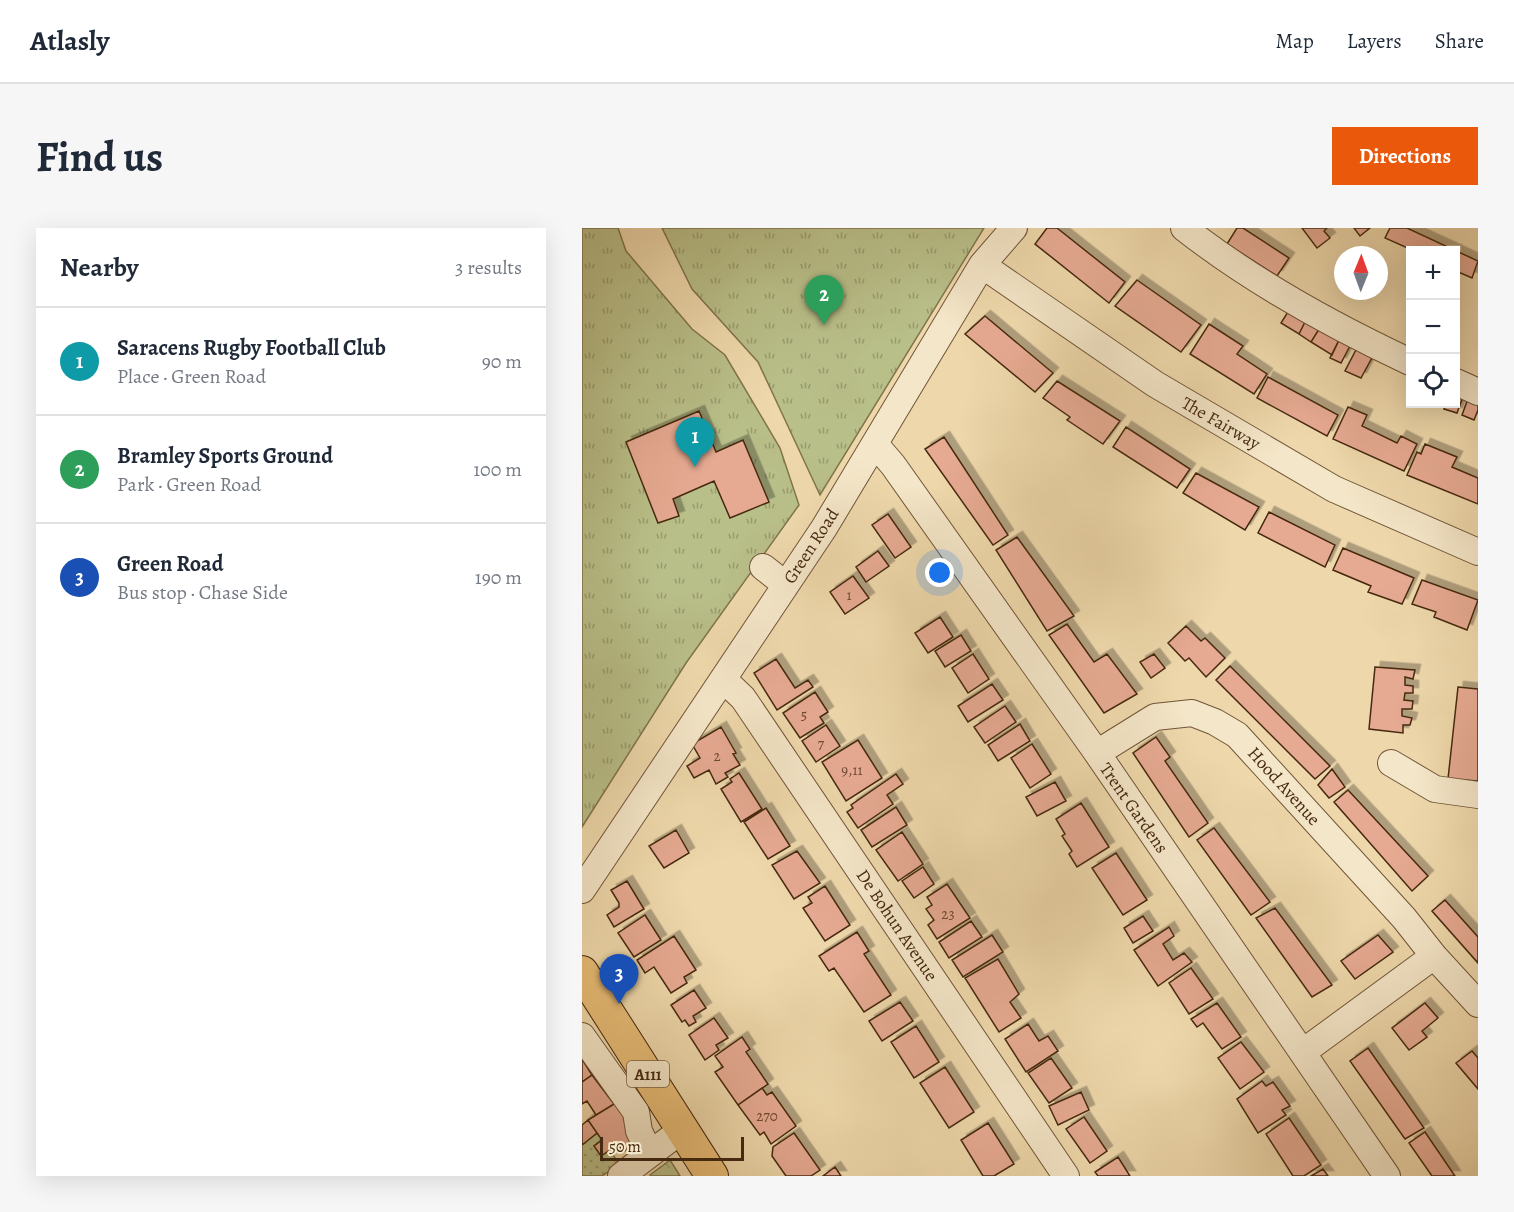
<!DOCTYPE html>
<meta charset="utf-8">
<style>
body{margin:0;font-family:Alegreya,serif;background:#f6f6f7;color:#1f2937}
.controls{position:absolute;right:18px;top:18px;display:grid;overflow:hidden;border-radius:0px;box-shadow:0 6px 24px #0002}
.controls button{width:54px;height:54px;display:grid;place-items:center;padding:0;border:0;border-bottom:2px solid #e0e1e3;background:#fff;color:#1f2937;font:30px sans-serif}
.compass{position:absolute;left:752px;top:18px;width:54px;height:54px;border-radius:50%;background:#fff;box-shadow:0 6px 24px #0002;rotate:1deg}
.scale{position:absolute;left:18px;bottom:15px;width:144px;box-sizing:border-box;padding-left:6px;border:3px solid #462911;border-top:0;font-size:16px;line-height:21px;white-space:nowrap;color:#462911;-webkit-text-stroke:4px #f4e6c8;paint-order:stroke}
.you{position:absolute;left:358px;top:345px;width:21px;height:21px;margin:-15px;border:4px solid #fff;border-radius:50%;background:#1a73e8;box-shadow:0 0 0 9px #1a73e833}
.badge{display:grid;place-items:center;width:39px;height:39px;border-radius:50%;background:#ea580c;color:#fff;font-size:20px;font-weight:700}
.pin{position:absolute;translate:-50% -50px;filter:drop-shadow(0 2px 3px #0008)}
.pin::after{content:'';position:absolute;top:32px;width:21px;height:18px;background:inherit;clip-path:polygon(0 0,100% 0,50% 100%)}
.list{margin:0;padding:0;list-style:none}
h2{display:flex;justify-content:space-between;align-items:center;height:78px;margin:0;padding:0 24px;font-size:26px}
h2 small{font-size:20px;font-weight:400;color:#747a83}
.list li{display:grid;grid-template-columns:39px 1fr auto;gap:18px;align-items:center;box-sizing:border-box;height:108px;padding:0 24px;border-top:2px solid #e0e1e3}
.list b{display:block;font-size:22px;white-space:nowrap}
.list p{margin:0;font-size:20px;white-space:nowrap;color:#747a83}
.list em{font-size:20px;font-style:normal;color:#747a83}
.icon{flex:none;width:33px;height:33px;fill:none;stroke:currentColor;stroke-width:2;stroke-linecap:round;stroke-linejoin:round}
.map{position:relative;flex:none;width:896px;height:948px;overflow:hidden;border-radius:0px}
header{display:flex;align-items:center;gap:36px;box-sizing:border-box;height:84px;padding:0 30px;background:#fff;border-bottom:2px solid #e0e1e3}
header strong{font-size:28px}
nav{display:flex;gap:33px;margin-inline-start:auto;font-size:21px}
.intro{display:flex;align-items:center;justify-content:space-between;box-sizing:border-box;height:144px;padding:0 36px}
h1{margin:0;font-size:42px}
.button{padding:15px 27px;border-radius:0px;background:#ea580c;color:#fff;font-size:21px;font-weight:700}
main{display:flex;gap:36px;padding:0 36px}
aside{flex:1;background:#fff;border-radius:0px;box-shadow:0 6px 24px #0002}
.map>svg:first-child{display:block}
</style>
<header>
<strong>Atlasly</strong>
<nav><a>Map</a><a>Layers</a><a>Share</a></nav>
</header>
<div class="intro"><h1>Find us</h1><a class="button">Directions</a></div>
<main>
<aside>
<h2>Nearby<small>3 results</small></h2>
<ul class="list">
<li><span class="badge" style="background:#0f9aa8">1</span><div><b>Saracens Rugby Football Club</b><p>Place · Green Road</p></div><em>90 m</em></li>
<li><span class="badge" style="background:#2e9e5b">2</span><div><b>Bramley Sports Ground</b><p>Park · Green Road</p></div><em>100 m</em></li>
<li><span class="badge" style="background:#1a4fb4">3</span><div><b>Green Road</b><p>Bus stop · Chase Side</p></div><em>190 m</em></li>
</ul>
</aside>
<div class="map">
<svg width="896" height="948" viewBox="0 0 896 948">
<defs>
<pattern id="grass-dots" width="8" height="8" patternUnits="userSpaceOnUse" patternTransform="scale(1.5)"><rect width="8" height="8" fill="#b9bf89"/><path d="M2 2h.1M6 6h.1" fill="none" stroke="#989b6f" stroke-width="1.8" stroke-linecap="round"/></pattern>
<pattern id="forest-crowns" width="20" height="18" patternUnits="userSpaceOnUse" patternTransform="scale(1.5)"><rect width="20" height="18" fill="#b9bf89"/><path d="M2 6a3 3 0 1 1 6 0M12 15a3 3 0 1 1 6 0" fill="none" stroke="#989b6f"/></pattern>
<pattern id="park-tufts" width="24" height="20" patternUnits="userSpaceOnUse" patternTransform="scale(1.5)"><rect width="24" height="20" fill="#b9bf89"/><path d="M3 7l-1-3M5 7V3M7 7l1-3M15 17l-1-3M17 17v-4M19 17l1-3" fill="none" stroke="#989b6f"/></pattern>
<filter id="shadow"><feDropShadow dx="5.5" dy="-5.5" stdDeviation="0" flood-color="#0004"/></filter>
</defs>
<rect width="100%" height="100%" fill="#eed8ab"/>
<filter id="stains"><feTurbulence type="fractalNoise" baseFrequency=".00333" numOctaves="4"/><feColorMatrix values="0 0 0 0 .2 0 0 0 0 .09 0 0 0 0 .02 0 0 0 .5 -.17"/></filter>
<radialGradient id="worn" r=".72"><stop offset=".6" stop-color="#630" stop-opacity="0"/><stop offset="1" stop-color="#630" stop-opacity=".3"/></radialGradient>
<!-- grass -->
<path fill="url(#grass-dots)" stroke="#80744d" stroke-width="1.5" d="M15,905L20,912L12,918L19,928L28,922L37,936L20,948H0V917Z"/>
<!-- forest -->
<path fill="url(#forest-crowns)" stroke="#80744d" stroke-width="1.5" d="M88,932L98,948H69L68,947Z"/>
<!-- park -->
<path fill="url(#park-tufts)" stroke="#80744d" stroke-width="1.5" d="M0,0H36L44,23L110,101L143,127L198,220L217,277L104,435L0,599Z
M80,0H402L238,267L176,134L110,61Z"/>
<!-- building -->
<path fill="#e6aa92" stroke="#462911" stroke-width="1.5" filter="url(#shadow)" d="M465,0H475L543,54L527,75L453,16Z
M655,0H661L707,30L695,48L645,16Z
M720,0H745L742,3L748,10L735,20Z
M772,0H788L778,8Z
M808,0H825L896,33L890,50L874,43V22H830L803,10Z
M555,52L619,97L599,124L533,78Z
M709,79L725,90L717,106L699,95Z
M403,88L471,145L453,164L383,106Z
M725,90L739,98L729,114L717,106Z
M627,96L661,118L655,126L685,146L672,166L608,126Z
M739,98L758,110L750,127L729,114Z
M758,110L769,116L759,135L748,130Z
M776,118L792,126L779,150L763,143Z
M686,149L756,187L745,208L675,170Z
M475,153L538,193L521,216L485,192L488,189L461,170Z
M874,163L882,166L875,185L862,181L864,176H874Z
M887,168L896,171V182L892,192L880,187Z
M766,179L785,187L780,198L815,215L819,208L835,216L822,243L751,211Z
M117,183L134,224L161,212L187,274L148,290L132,253L91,271L97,288L76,295L44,214Z
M544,199L608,241L595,260L531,219Z
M362,209L426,307L411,317L343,221Z
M843,216L875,229L870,239L896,250V276L825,247L835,224L839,226Z
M614,245L677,279L663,302L601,265Z
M687,284L753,317L743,339L676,305Z
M306,286L329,319L313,330L290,297Z
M435,309L492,388L465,403L414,322Z
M761,320L832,350L820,376L786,364L789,358L751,342Z
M296,323L307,338L284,354L274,339Z
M271,348L287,370L263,386L248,364Z
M840,352L896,372L885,402L852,389L854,384L830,376Z
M358,389L371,409L346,425L333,405Z
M485,396L512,434L525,426L555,466L522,485L467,407Z
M604,398L619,413L623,410L643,430L624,449L607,430L603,433L586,415Z
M379,407L389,423L363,439L353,423Z
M391,426L407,451L386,465L370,440Z
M572,426L583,440L569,450L558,434Z
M194,431L213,460L226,452L231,459L195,482L172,445Z
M648,438L748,538L733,551L634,452Z
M793,439L833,442L831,451L823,449V457L831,458V465H823L822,472L831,473L830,481H820V488L830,490L828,497H821V505L787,501Z
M410,456L421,472L386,494L376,478Z
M876,459L896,461V553L866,551Z
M233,464L246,484L238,489L242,495L218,510L201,485Z
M423,478L434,494L403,515L392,499Z
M438,496L448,513L416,533L406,517Z
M244,497L258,518L234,534L220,513Z
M139,499L154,525L151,526L158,537L143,545L146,549L134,556L127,542L112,550L105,538L118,530L110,516Z
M574,509L588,529L583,533L626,595L607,609L551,525Z
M276,512L300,550L264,573L240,534Z
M450,516L469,546L448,560L429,530Z
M750,541L763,559L747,570L736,557Z
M157,545L180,581L159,594L139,561L150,554L148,551Z
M314,546L321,556L305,567L311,576L276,600L265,584L271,580L269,577Z
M473,554L484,573L455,588L444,569Z
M766,562L846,648L830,663L752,574Z
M499,575L527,619L495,639L487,626L490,623L480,608L483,606L474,591Z
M314,579L325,597L290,619L279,602Z
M184,580L208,618L186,631L162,594Z
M632,600L688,674L669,687L615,612Z
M94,602L107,625L82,640L67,618Z
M320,604L341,636L316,653L294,622Z
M215,623L238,655L212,671L190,637Z
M534,625L565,672L541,687L510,640Z
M341,639L352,656L332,670L320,653Z
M45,653L62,681L32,699L25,687L37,679V675L29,662Z
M365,656L388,690L355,711L346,697L352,692L344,681L350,677L345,669Z
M243,658L268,697L243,713L221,680L230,675L226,669Z
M863,672L896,709V735L850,683Z
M693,680L750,757L730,769L674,690Z
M63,687L79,712L52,729L36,705Z
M561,688L571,703L551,715L542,700Z
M389,693L400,709L367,730L357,714Z
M587,699L592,708L581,716L591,732L602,725L610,734L576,758L552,722Z
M275,704L287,723L282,726L309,767L282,784L252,740L247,743L237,728Z
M410,707L421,724L381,749L370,732Z
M796,707L811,724L773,751L759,733Z
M92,708L114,742L102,749L105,755L89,765L72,739L63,745L55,732Z
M416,731L437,766L428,774L439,790L417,804L383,750Z
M609,740L631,771L607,786L587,755Z
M112,762L124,780L111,788L114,794L107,798L103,792L100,794L89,777Z
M318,774L331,793L300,813L287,793Z
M635,775L659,809L640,821L621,795L615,799L609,791Z
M843,775L856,790L840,803L845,809L827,822L810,800Z
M132,790L146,810L134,817L137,822L123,832L107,807Z
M446,796L457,813L466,808L476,823L444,844L423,811Z
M334,798L357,834L332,850L309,814Z
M160,809L168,821L164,824L186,856L156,877L133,844L141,839L133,828Z
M659,814L682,844L658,861L636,830Z
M786,820L842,900L823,911L768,833Z
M890,823L896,830V861L874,835Z
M469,830L490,860L467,875L446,845Z
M0,831L10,847L0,854Z
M363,839L392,884L367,900L338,855Z
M10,847L32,876L14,887L5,873L0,876V854Z
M680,853L684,858L691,854L708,878L700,882L704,887L676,905L655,871Z
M180,860L185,867L190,864L214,898L189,916L182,904L178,907L156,877Z
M499,864L507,882L476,897L467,878Z
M32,876L37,878L57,914L41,924L38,919L30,925L28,922L19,928L12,918L20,912L6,892Z
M502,889L525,923L508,935L484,901Z
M707,890L739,937L722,948H711L684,906Z
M6,892L15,905L0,917V897Z
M406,895L432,936L412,948H401L379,912Z
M843,904L873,948H850L827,915Z
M212,905L238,942L229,948H204L190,928L191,919Z
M536,929L548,948H516L513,944Z
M253,939L259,948H241Z
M741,941L746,948H729Z"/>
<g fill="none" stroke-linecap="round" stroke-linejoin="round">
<defs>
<path id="minor" d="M602,0C671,54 749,97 828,134
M400,37L573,156L752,261L896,324
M874,154L896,164
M293,216L311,237L515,525L805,948
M181,339L204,357
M141,451L161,470L484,948
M515,525L573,489L610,485L633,494L655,507L822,690L852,728L896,776
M809,535L853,561L896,567
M0,662L242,300L400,37L432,0
M0,808L54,884L57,903L68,926
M721,824L852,728
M39,948L101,901"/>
<path id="major" d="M0,744L130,948"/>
</defs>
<!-- minor casing -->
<use href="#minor" stroke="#705538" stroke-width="28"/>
<!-- major casing -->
<use href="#major" stroke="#462911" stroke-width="34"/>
<!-- minor -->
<use href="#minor" stroke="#f4e6c8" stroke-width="26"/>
<!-- major -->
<use href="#major" stroke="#e7bc76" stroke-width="32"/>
</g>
<g text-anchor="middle" stroke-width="4.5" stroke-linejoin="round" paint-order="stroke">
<!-- number labels -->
<g font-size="15" fill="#6e4931">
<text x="267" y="372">1</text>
<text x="222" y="492">5</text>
<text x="239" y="521">7</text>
<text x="135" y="533">2</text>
<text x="270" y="547">9,11</text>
<text x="366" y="691">23</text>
<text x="185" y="893">270</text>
</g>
<!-- shield labels -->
<rect fill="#f4e6c8" stroke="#7a6248" stroke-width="1.5" x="45" y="833" width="42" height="26" rx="4.5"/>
<g font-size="16" font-weight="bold" fill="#462911">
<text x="66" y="852">A111</text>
</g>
<!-- street labels -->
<g font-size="18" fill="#462911" stroke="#f4e6c8">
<text transform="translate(639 195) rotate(30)" y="6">The Fairway</text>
<text transform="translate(229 318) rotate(-57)" y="6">Green Road</text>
<text transform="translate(702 558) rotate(48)" y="6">Hood Avenue</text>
<text transform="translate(552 580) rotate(55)" y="6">Trent Gardens</text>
<text transform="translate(315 697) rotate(56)" y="6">De Bohun Avenue</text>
</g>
</g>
<rect width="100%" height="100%" filter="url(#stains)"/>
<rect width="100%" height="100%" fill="url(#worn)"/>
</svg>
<div class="controls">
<button>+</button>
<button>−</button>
<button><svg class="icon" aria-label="locate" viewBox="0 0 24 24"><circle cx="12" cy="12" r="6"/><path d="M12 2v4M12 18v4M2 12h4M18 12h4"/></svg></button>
</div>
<svg class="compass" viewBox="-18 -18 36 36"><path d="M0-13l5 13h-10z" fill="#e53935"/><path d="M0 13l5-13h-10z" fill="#747a83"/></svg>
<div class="scale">50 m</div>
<div class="you"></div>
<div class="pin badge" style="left:113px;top:239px;background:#0f9aa8">1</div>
<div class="pin badge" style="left:242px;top:97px;background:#2e9e5b">2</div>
<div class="pin badge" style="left:37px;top:776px;background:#1a4fb4">3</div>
</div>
</main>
